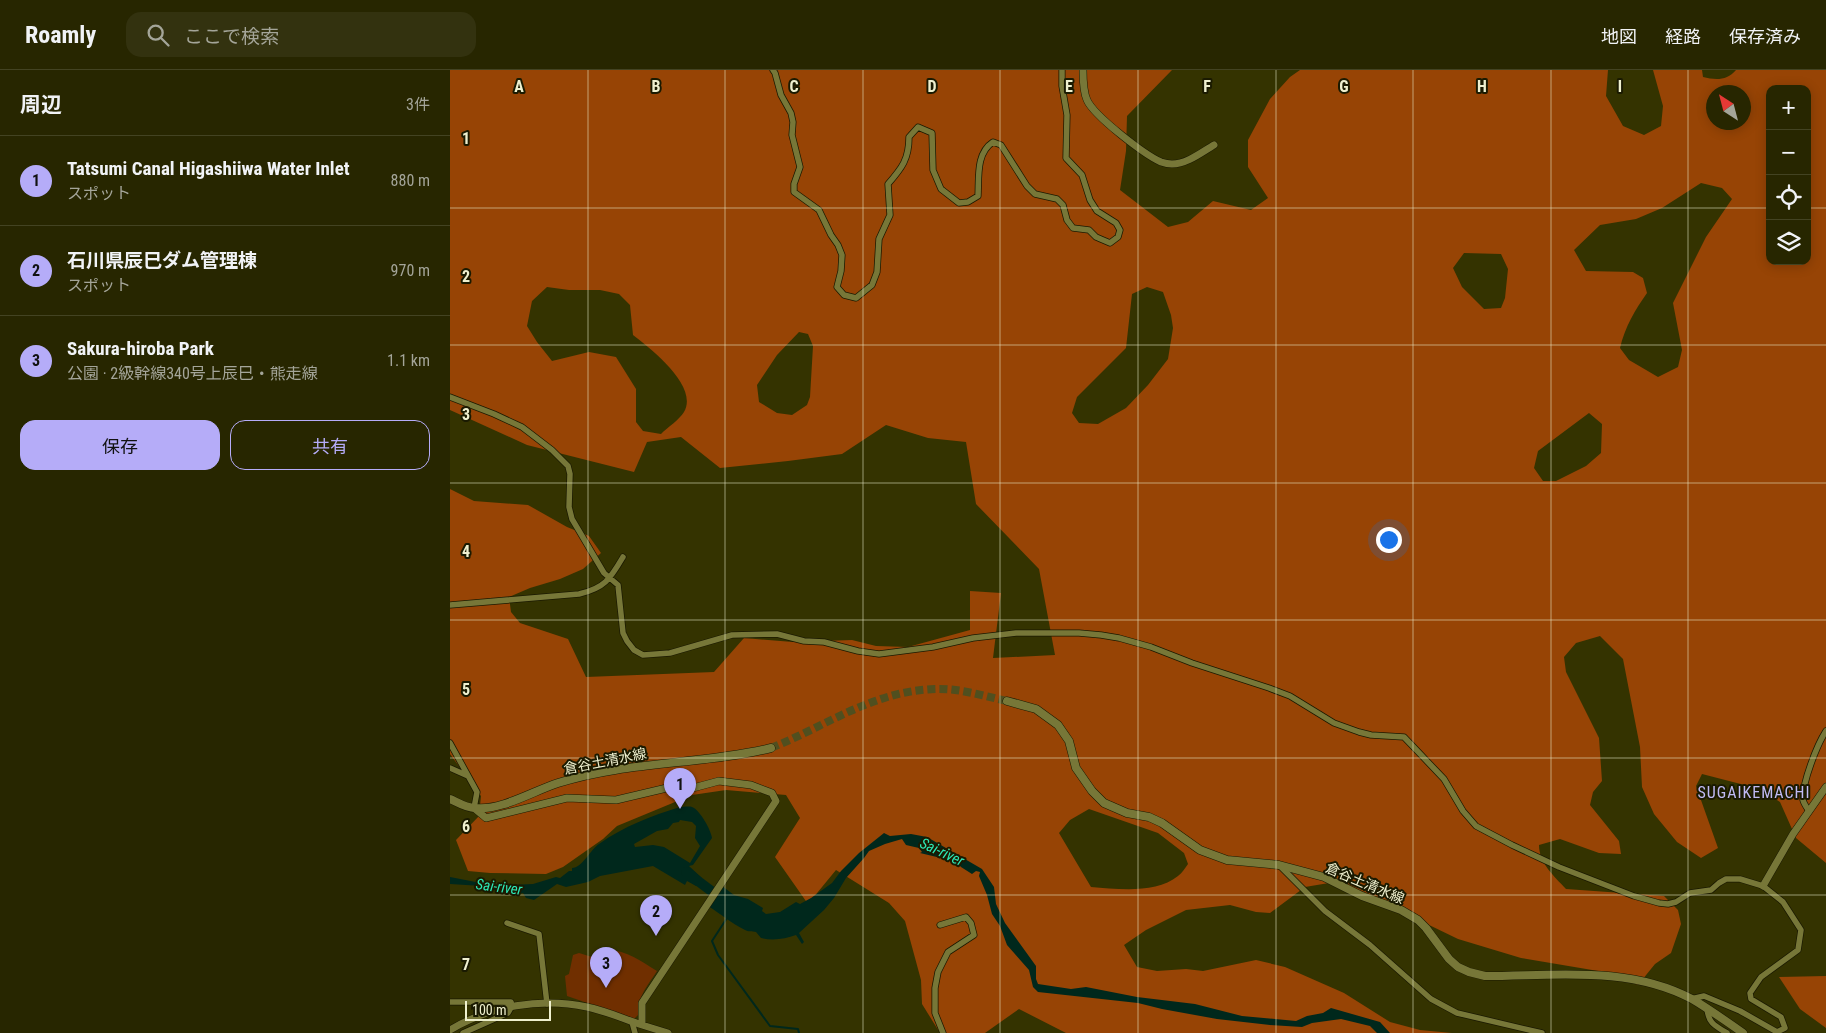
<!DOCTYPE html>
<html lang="ja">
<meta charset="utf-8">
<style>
body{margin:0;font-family:"Roboto Condensed","Noto Sans JP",sans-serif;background:#33320f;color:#f1f3f6}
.controls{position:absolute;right:15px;top:15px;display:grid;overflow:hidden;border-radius:10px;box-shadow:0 2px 12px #0003}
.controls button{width:45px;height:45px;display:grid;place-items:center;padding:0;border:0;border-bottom:1px solid #434322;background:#272600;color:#f1f3f6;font:25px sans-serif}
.compass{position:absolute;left:1256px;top:15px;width:45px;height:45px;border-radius:50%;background:#272600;box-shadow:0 2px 12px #0003;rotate:324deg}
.scale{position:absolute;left:15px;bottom:12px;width:86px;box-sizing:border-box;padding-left:5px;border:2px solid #eff0cf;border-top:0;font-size:14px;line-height:18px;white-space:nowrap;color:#eff0cf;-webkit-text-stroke:4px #1a1a01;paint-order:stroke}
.you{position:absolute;left:938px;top:469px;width:18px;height:18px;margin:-12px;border:4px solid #fff;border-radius:50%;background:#1a73e8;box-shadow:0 0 0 8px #1a73e833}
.badge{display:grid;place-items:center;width:32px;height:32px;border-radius:50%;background:#b5acf8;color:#111;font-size:16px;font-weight:700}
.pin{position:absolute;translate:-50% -41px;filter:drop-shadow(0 1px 2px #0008)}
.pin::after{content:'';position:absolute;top:26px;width:18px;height:15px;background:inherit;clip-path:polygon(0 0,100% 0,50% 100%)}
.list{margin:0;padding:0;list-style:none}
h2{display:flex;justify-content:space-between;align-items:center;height:65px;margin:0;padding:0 20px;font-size:21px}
h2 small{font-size:16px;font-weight:400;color:#a4a599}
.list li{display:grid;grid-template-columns:32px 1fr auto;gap:15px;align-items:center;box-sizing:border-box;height:90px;padding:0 20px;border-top:1px solid #434322}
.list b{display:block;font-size:19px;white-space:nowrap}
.list p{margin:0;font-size:16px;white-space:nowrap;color:#a4a599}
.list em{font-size:16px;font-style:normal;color:#a4a599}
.actions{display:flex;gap:10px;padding:15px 20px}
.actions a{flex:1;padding:11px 0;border:1px solid #b5acf8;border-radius:15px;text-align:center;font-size:18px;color:#b5acf8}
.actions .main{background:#b5acf8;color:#111}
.icon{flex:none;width:28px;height:28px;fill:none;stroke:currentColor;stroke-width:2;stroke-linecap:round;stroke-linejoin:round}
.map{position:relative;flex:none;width:1376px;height:963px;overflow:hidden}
header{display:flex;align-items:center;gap:30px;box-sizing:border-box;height:70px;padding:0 25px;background:#272600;border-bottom:1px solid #434322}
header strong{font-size:24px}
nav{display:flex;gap:28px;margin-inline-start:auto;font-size:18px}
.search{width:350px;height:45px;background:#33320f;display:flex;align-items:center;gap:12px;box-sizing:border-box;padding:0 18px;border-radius:15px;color:#a4a599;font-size:19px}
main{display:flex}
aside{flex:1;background:#272600}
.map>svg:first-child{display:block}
</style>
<header>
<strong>Roamly</strong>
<div class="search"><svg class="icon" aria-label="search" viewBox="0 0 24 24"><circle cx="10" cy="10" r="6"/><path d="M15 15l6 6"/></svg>ここで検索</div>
<nav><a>地図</a><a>経路</a><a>保存済み</a></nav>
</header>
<main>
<aside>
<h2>周辺<small>3件</small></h2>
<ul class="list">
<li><span class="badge">1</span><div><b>Tatsumi Canal Higashiiwa Water Inlet</b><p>スポット</p></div><em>880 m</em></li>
<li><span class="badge">2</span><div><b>石川県辰巳ダム管理棟</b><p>スポット</p></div><em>970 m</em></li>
<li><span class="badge">3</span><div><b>Sakura-hiroba Park</b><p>公園 · 2級幹線340号上辰巳・熊走線</p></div><em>1.1 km</em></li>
</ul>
<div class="actions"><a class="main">保存</a><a>共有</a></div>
</aside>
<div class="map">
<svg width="1376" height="963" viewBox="0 0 1376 963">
<rect width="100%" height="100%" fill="#343300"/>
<!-- green -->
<path fill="#702f00" d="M156,880C175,879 191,891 207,901C198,915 187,927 188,945L184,949L117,926L115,906L119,904L123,885L129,883L142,887Z"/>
<!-- forest -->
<path fill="#974405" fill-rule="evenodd" d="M0,0H722L677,46L676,81L670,120L718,157L738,152L763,131L801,140L818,128L798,97V70L820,29L840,7L850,0H1158L1156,26L1173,56L1194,65L1211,56L1213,36L1203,0H1252L1253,7C1265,10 1277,11 1286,0H1376V793L1346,768L1330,732L1310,719L1252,704L1246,716L1268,778L1251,788L1227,772L1204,744L1192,717L1190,677L1173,589L1150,566L1126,573L1114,587L1116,602L1149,668L1152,711L1143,722L1140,735L1169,771L1171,784L1149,783L1110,769L1089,775C1089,793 1104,806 1116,819L1214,826L1228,840L1231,854L1221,883L1205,894L1188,915L1154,902L1071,888L1008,869L942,837L885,812L855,817L820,843L806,842L780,835L736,840L696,860L674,875L687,897L707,901L736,899L753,901L806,890L835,897L894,923L940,952L970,960L1002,963H616L569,939L535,963H490L472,934L471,910L455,851L439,833L386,800L358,834L325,787L350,748L336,725L276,720L242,725L167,756L153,769L113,797L96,804L40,803L18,801L6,770L29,746L31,726L0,684V419L24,431L78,435L117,457L139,466L151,483L133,499L110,509L80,518L59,527L61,542L70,553L118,569L136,607L264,602L294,568L343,572L402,570L426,576L458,577L520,560V521L551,523L543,588L605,585L589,499L526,434L516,372L478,368L436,355L392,384L338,391L270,398L231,367L197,372L184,402L77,375L0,340ZM1320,19H1357V191H1320ZM1264,22H1294V52H1264ZM1251,113L1272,118L1282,129L1256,167L1223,233L1232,280L1228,297L1208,307L1179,290L1170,278C1175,257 1185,240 1197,223L1193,208L1183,202L1136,201L1124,180L1150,155L1186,149L1212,138ZM1014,183L1051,184L1058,199L1055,228L1051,238L1034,239L1012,217L1003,198ZM97,217L119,220H150L169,224L180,235L183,265C201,279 249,316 234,342C229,350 218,357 211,364L193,361L186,352V319L166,287L139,282L102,291L87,272L77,256L82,231ZM697,217L713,222L721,245L723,258L718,289L698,315L676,338L648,354L629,353L622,343L627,327L676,278L682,224ZM349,262L358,264L363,276L360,327L357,335L342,345L327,343L309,332L307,315L327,285ZM1139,343L1152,354L1151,383L1136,396L1106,411H1093L1084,398L1088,381ZM639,739L708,763L734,783L738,794C735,798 732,803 728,806C706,824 668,819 641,817L609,763L620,750Z
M1376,906V958L1350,939L1329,907Z"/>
<!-- water -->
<path fill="#00281c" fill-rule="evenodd" d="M230,737C233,737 239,736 242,737C250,740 261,760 262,768L243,795L239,796L252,808L251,810L247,809L245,812L248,815L246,816L237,811L235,815L203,796L150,806L138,812L116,817L107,814L84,830L76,828L73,823L69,824L65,822L62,824L60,822L56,824L55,822L46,821L42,819L39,821L36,817L32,816L0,814V807L36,814L61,815L83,814L106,807L110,808L119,801H122V798C132,798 141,779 149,774C174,756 201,746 230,737ZM230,750L242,752L246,756L245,768L250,776L240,793L214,777L203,775L185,777L184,774L207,761L218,759L223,753L229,752Z
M434,763L440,766L461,764L477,767L532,799L544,817L546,834L555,853L586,896V909L588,914L621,919L636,917L687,927L745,934L792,946L846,951L857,946L873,943L881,938L930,952L940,963H927L920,956L891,949L862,953L852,957L820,955L767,949L712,939L688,933L588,922L583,917L579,900L557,875L550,856L542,844L537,825L529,806L530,802L526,801L522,804L511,797L504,789L500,787L497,792L491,788L470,783L472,782L469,778L456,775L452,769L435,774L419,781L414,788L396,808L384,828L374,840L349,863L354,872L352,874L346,865C335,869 323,871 311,868L306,862C302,861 298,862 295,860C281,853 271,844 258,836L272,816L284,825L298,829L313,838L312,841L316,844L330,842L346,832L350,834L361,828L382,813L391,801L409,783Z"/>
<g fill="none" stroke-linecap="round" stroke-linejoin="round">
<!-- stream -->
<path stroke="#00281c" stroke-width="2" d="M277,848L262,871L268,885L320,956L348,959L349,963"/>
<!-- river -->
<path stroke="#00281c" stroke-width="10" d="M236,802L272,829"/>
<!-- secondary-tunnel -->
<path stroke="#504f1f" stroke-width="8" stroke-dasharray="8 4" stroke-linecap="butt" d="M321,678C376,656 423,621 485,619C509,618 534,626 557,631"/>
<defs>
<path id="minor" d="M323,0L325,3L331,25L341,43L343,52L342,65L350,97L344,114V122L369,140L381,165L388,175L392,185L391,201L387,217L394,225L406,228L422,215L427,202L429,169L440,145L438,114C452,98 459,89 459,67L468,57L482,63L483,100L491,119L509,133L518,132L528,126C529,107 526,83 543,72L551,75L577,116L585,124L607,129L613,135L617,150L623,158L639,160L646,167L660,173L668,167L670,160L666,153L647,141L640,130L632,105L616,88L617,45L612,16V0
M0,327L44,344L72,357L102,380L118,396L120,404L119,437L122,449L154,503L168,515L173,563L177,571L184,580L193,585L220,583L282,565L327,564L354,571L374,572L408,581L429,584L483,577L523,568L566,563H629L651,565L669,568L701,577L742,593L819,618L840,626L884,653L909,662L921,665L954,667L994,709L1013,741L1026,756L1062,775L1109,797L1184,826L1209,833L1218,834L1226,832L1240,823L1261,820L1269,813L1276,809H1290L1313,816L1333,832L1351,860L1348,880L1311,907L1300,923L1301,929L1331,947L1335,958L1327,962L1290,941L1254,926L1241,929
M0,535L129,524C155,518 160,509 173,487
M0,673L27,722L24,738
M0,698L18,706
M1359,741C1357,738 1354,734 1353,730C1352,713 1367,675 1376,661
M829,795L875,841L920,875L981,929L1007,943L1092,963
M57,853L89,864L97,934
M490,855L516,847L521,853L524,865L498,882L488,902L485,918V943L493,963
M0,932H61L62,936L58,943L13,963
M1257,938C1258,953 1265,956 1277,963
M182,952L185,963"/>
<path id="tertiary" d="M633,0C633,10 633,21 637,30C644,46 695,85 711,92C714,93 719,94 722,94C737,94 752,82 764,75
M24,738L36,748L117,728L166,730L221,717L243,718L269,711L301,715L322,723L326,731L192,933V955L218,963
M1313,816L1343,764L1376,717
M0,960C40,936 91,927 137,937C156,941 174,949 192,955"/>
<path id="secondary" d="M557,631L586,639L608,655L619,671L626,698L642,721L654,733L677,743L699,747L712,753L750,780L777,790L829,795L874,807L912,826L951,840L968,850L976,858L999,889L1008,897L1019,902L1035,906C1104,906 1178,895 1242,929C1259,939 1276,951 1293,963
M0,729C7,732 16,738 25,738C51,741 83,721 108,713C177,691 250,695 321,678"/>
</defs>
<!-- minor casing -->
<use href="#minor" stroke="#1b1a00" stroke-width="7"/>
<!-- tertiary casing -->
<use href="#tertiary" stroke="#1b1a00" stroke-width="8"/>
<!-- secondary casing -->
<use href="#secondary" stroke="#1b1a00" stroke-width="9"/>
<!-- minor -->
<use href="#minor" stroke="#777738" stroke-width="5.5"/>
<!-- tertiary -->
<use href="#tertiary" stroke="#777738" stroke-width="7"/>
<!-- secondary -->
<use href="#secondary" stroke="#777738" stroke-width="8"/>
</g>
<!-- grid -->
<path fill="none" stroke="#eff0cf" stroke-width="1" stroke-opacity="0.55" d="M138,0V963M275,0V963M413,0V963M550,0V963M688,0V963M826,0V963M963,0V963M1101,0V963M1238,0V963M0,138H1320M1357,138H1376M0,275H1376M0,413H1376M0,550H1376M0,688H1376M0,825H1376"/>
<g text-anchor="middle" stroke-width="4" stroke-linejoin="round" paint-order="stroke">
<!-- street labels -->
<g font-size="14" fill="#eff0cf" stroke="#1a1a01">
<text transform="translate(155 691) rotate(-11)" y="5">倉谷土清水線</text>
<text transform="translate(915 813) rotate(23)" y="5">倉谷土清水線</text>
</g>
<!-- water labels -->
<g font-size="15" font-style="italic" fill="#2de7b5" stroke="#1a1a01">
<text transform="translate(492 782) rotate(25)" y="5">Sai-river</text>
<text transform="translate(49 817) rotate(7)" y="5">Sai-river</text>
</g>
<!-- quarter labels -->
<g font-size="16" letter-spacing="1" fill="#c1bbf4" stroke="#1a1a01">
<text x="1304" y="728">SUGAIKEMACHI</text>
</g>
</g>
<g font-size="16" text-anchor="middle" font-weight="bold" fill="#eff0cf" stroke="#1a1a01" stroke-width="4" stroke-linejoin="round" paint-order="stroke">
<text x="69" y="22">A</text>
<text x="206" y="22">B</text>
<text x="344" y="22">C</text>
<text x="482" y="22">D</text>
<text x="619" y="22">E</text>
<text x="757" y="22">F</text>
<text x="894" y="22">G</text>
<text x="1032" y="22">H</text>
<text x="1170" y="22">I</text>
<text x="16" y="74">1</text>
<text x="16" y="212">2</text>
<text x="16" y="350">3</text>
<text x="16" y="487">4</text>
<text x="16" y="625">5</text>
<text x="16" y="762">6</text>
<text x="16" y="900">7</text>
</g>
</svg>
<div class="controls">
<button>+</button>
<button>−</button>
<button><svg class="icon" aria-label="locate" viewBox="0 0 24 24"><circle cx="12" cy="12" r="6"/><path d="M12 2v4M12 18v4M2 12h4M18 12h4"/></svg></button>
<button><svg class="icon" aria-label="layers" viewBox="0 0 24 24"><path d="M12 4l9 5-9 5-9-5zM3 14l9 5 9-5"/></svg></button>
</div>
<svg class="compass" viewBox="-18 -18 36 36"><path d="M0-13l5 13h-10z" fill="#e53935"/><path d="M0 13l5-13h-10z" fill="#a4a599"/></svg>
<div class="scale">100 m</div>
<div class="you"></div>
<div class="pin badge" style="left:230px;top:739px">1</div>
<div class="pin badge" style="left:206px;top:866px">2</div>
<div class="pin badge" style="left:156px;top:918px">3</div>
</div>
</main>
